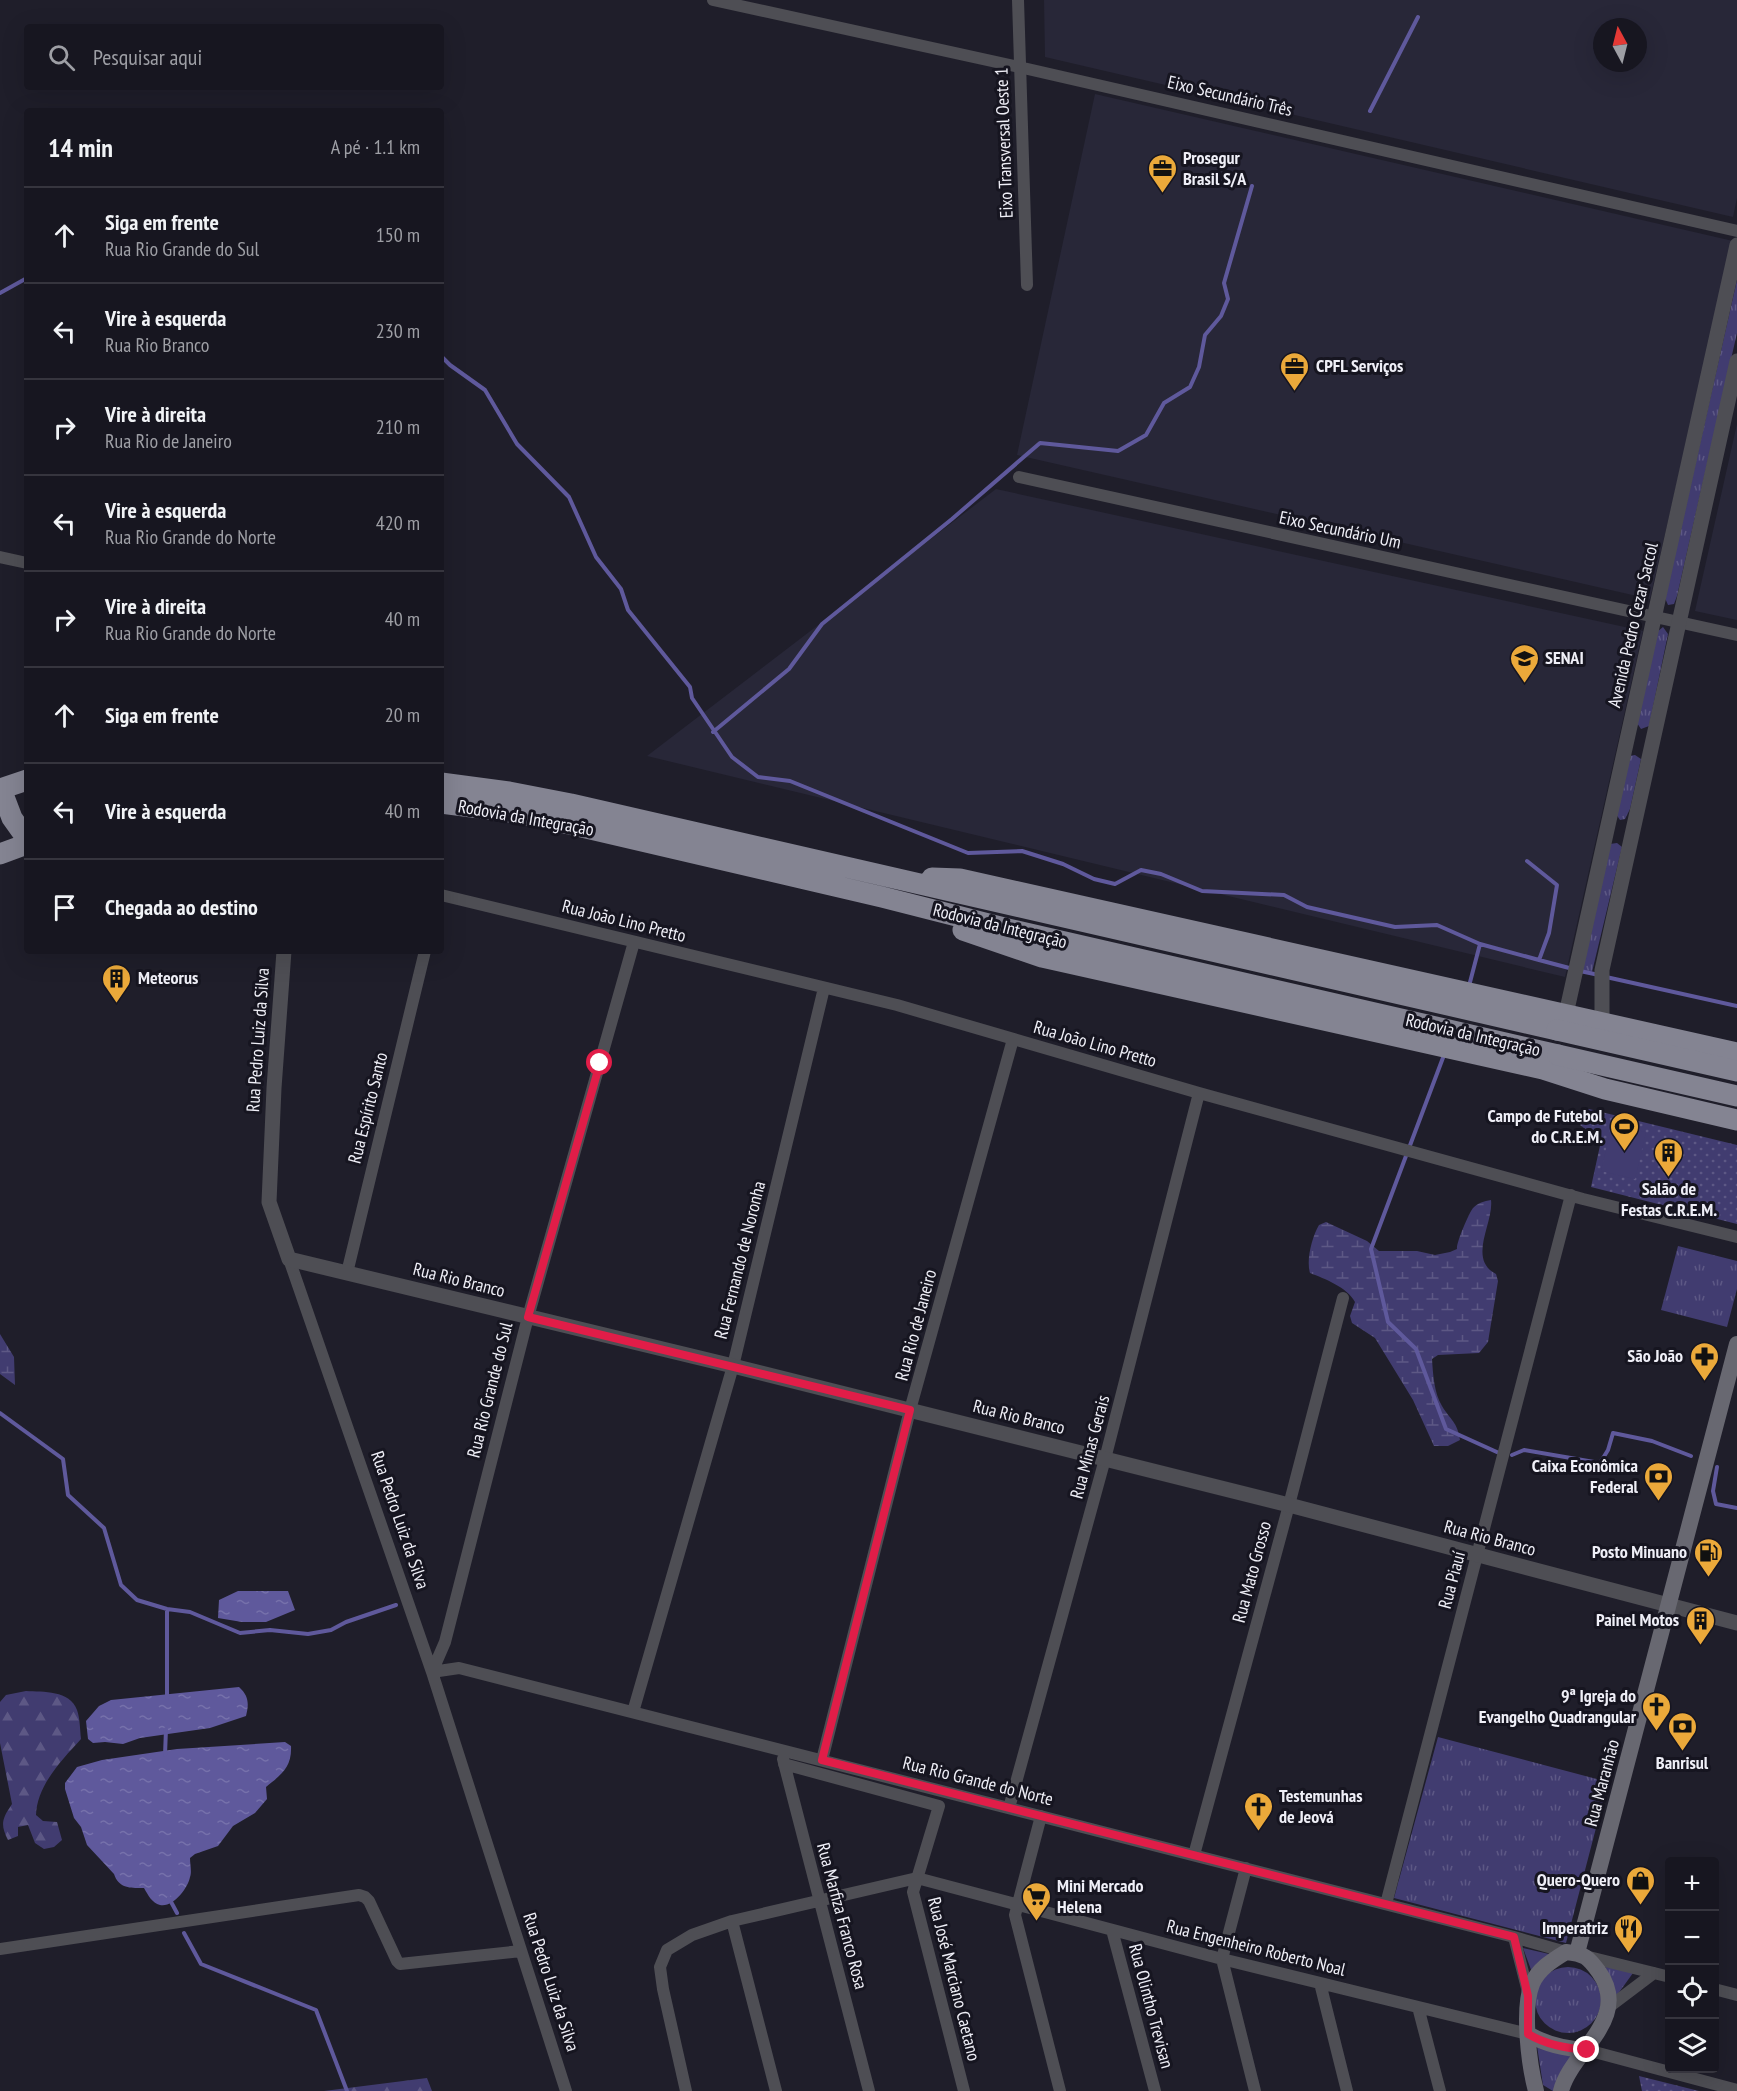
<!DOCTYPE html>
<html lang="pt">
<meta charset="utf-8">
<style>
body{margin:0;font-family:"PT Sans Narrow",sans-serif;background:#24232d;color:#f1f3f6}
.controls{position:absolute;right:18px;bottom:18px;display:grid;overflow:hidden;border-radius:6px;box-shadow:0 6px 24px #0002}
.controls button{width:54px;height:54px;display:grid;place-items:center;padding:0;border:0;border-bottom:2px solid #36353e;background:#171620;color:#f1f3f6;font:30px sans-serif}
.compass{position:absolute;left:1593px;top:18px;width:54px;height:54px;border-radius:50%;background:#171620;box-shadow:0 6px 24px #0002;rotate:353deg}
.stop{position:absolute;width:18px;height:18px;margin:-14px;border:4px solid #e11d48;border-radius:50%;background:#fff}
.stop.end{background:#e11d48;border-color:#fff;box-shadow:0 2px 6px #0008}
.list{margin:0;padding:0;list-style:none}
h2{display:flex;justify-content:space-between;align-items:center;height:78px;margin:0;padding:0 24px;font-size:26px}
h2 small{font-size:20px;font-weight:400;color:#9e9fa5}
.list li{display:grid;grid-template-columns:39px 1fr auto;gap:18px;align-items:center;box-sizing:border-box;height:96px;padding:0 24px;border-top:2px solid #36353e}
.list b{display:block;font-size:22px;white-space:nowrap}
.list p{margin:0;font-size:20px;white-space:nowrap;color:#9e9fa5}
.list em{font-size:20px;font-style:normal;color:#9e9fa5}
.icon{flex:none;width:33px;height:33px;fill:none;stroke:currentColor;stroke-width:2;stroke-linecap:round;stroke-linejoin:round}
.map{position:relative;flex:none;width:1737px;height:2091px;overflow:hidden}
.search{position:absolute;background:#171620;box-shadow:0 6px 24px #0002;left:24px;top:24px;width:420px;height:66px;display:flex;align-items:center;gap:15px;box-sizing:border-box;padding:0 21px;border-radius:6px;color:#9e9fa5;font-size:22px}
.panel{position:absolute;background:#171620;box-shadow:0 6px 24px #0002;left:24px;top:108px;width:420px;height:846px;border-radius:6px}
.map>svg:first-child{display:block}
</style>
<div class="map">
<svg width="1737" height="2091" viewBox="0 0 1737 2091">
<defs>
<pattern id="grass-tufts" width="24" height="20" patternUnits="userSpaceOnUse" patternTransform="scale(1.5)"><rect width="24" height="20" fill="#413c70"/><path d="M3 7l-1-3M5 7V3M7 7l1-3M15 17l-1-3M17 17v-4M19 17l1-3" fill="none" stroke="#5d5885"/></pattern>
<pattern id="forest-firs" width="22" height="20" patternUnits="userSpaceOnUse" patternTransform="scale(1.5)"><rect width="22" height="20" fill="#413c70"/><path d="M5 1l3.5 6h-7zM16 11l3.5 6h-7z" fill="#5d5885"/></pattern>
<pattern id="wetland-marsh" width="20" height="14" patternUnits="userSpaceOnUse" patternTransform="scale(1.5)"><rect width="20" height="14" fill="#413c70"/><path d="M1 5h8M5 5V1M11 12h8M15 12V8" fill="none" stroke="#5d5885"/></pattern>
<pattern id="park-dots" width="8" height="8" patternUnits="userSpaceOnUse" patternTransform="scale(1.5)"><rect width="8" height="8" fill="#413c70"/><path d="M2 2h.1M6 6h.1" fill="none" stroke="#5d5885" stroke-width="1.8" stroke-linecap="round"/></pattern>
<pattern id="water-ripples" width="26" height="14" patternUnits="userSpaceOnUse" patternTransform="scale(1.5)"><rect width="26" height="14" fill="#5f599c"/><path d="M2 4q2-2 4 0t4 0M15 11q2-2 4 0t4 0" fill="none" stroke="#7671ab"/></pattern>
</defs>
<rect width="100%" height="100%" fill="#1f1e2a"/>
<!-- built -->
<path fill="#282738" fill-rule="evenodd" d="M1044,0H1737V198L1733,217L1045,57ZM1602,27H1638V63H1602Z
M1095,94L1733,241L1650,599L1017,455Z
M1737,424V620L1695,611Z
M996,489L1643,631L1565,977L647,756Z"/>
<!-- grass -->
<path fill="url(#grass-tufts)" d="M1737,280V333L1677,596L1674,604L1668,605L1665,598Z
M1663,627L1668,634L1649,726L1641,729L1637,723L1657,632Z
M1635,755L1641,759L1630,809L1625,819L1620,820L1616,814L1629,756Z
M1617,843L1622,847L1592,972L1581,970L1610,844Z
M1678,1246L1737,1261V1289L1727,1327L1661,1310Z
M1438,1737L1608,1782L1566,1943L1394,1898Z
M1523,1948L1549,1954L1533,1975Z
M1605,1965L1633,1973L1615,1998Z
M1535 2000a33 33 0 1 1 66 0a33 33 0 1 1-66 0Z
M1537,2046L1573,2055L1553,2091L1543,2085Z"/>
<!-- forest -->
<path fill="url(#forest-firs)" d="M26,1691C43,1692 70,1690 77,1710C80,1718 80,1730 81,1739C62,1760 37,1785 36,1815L43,1821L57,1822L62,1840L54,1847L44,1849L35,1843L28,1825L18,1827V1836L8,1840C0,1824 2,1819 12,1804L0,1743V1702L6,1695Z
M427,2078L432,2091H324Z"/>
<!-- wetland -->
<path fill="url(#wetland-marsh)" d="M1491,1200C1494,1223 1467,1259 1496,1274L1498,1281L1488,1342L1479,1353L1438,1355L1432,1359C1433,1374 1434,1393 1442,1406C1451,1421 1457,1421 1460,1440L1448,1446H1434L1413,1400L1375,1338L1352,1323L1350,1316L1355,1302C1347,1287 1325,1279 1310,1273C1306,1260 1312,1237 1319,1225L1326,1222L1367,1241L1379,1251H1417L1435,1255L1450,1252L1457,1249C1456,1243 1469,1213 1473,1208C1478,1203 1484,1201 1491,1200Z
M0,1334L14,1357L15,1385L0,1374Z"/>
<!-- park -->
<path fill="url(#park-dots)" d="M1585,1108L1737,1145V1224L1591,1187L1601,1141L1580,1125Z
M1639,2076L1699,2091H1642Z"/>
<!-- pitch -->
<path fill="#413c70" d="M1612,1124L1646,1132L1635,1179L1601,1171Z"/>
<!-- water -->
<path fill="url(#water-ripples)" d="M238,1591H288L295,1610L266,1622H242L218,1618L219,1600Z
M239,1687C249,1696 249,1704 246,1716L210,1728L140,1738L123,1744L105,1742L93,1743L88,1739L86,1721L99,1706L111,1700Z
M285,1742L291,1746C292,1767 282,1774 266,1787L267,1799L255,1813L233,1826L218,1846L195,1854L190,1858C190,1864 192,1872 190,1877C188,1888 173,1908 160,1905C152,1903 148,1895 144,1888C131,1888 119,1889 114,1874L87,1845L81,1827L74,1818L65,1789V1783L77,1767L102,1760L177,1749Z"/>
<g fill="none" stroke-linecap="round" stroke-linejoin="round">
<!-- stream -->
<path stroke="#5f599c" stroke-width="4" d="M1370,111L1418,17
M0,293L27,278
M441,356L450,365L485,390L517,444L569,497L596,557L621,589L628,610L690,687L692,698L732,757L758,777L790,781L968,853L1022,851L1063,864L1094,879L1115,884L1141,870L1161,874L1202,891L1284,895L1307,907L1395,927L1437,925L1480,944L1539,960L1549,933L1557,885L1527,861
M713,732L789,669L822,624L952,519L1040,443L1118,451L1146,435L1164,403L1190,387L1199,367L1205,335L1221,316L1228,299L1224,283L1252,186
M1539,960L1573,969
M1580,971L1599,975
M1606,977L1737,1006
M1469,986L1480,944
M1444,1055L1371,1249L1388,1322L1416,1349L1446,1429L1499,1453
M0,1413L63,1459L68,1495L104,1528L121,1585L137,1600L167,1609L190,1612L240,1633L270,1630L308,1634L331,1630L346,1622L396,1605
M1512,1455L1524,1450L1600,1463L1608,1450L1613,1433L1652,1441L1691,1456
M1717,1467L1713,1491L1716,1504L1737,1508
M167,1609V1698
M165,1755L166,1729
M169,1898L177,1913
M184,1933L201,1964L316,2010L347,2091"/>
<!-- minor -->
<path stroke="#4e4e54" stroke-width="12" d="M713,0L1019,67L1737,231
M1018,0L1027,285
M1019,477L1737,635
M0,557L27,563
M441,895L897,1005L1199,1093L1583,1199L1737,1237
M289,1259L432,1672L566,2091
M347,1273L425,951
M432,1672L459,1668L1514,1937L1566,1952
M432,1672L445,1642L528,1317L634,942
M633,1712L733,1366L824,988
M783,1759L869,2091
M822,1760L910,1410L1013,1039
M784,1764L939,1806L913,1892L964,2091
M1009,1808L1105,1459L1199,1093
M1041,1816L1015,1915L1060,2091
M1194,1855L1289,1505L1343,1298
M1246,1868L1222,1959L1255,2091
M1386,1904L1571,1195
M732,1921L776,2091
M1112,1930L1155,2091
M1514,1937L1529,1996
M0,1949L359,1895L365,1897L369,1901L397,1961L400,1964L521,1951
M1589,1957L1670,1977
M1320,1983L1347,2091
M1714,1989L1737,1995
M1418,2007L1440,2091
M1609,2007L1654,1973
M1587,2050L1737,2090
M686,2091L663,1989L660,1967L667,1950L692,1935L732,1921L917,1878L1222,1959L1528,2034"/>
<!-- tertiary -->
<path stroke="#4e4e54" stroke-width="15" d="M284,951L274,1088L269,1202L289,1259L733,1366L1289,1505L1737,1623
M1566,1014L1737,245
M1602,1022V970L1737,361"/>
<!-- secondary -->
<path stroke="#686871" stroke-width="16" d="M1577,1953L1737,1344
M1528,2034C1547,2045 1566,2049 1587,2050
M1536,2091C1529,2065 1522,2009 1532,1984C1538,1969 1553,1960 1566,1952C1585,1954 1588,1957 1599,1972C1632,2019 1571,2051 1561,2091"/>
<!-- trunk -->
<path stroke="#848492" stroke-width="21" d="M441,783L509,792L571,804L1557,1030
M0,789L27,780
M1,789L12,818L27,839
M441,803L510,812L569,824L882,897L1008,929L1558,1055
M0,854L27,844
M932,878L960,879L1737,1053
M963,930L1042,957L1543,1069L1605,1089L1737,1120"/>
<!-- trunk-bridge -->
<path stroke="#848492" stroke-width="21" d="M1557,1030L1737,1071
M1558,1055L1737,1096"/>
</g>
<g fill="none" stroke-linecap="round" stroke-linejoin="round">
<!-- route -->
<path stroke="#e11d48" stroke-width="8" d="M600,1063L528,1317L910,1410L822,1760L1514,1937L1528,1996V2034C1547,2045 1566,2048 1587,2050"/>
</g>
<!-- icons -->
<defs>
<symbol id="office-pin" viewBox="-11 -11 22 30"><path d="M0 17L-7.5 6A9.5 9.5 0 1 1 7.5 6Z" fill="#eba93a" stroke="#161520"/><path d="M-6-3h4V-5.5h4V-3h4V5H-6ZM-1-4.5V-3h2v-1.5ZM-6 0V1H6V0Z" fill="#111"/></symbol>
<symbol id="university-pin" viewBox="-11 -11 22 30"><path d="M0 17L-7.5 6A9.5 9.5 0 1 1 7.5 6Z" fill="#eba93a" stroke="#161520"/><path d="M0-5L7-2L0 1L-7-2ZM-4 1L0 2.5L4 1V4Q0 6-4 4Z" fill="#111"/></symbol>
<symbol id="building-pin" viewBox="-11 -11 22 30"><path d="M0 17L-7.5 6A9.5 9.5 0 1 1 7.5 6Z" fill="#eba93a" stroke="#161520"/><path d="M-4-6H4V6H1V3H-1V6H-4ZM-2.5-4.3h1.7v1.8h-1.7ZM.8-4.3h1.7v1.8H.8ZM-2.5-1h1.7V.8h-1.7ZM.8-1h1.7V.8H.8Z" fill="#111"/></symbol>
<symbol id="stadium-pin" viewBox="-11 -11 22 30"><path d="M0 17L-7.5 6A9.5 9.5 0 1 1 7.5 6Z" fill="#eba93a" stroke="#161520"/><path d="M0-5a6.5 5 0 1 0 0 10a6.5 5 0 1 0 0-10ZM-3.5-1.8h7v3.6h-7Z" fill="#111"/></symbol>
<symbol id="pharmacy-pin" viewBox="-11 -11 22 30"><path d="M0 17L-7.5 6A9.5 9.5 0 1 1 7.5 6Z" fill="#eba93a" stroke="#161520"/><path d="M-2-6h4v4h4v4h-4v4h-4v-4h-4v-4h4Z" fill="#111"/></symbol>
<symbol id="bank-pin" viewBox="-11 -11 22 30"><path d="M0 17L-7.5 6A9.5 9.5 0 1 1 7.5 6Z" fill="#eba93a" stroke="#161520"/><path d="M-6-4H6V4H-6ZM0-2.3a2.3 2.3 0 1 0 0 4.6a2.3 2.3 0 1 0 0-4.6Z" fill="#111"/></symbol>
<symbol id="fuel-pin" viewBox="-11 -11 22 30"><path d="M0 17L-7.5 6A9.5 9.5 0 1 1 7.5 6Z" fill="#eba93a" stroke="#161520"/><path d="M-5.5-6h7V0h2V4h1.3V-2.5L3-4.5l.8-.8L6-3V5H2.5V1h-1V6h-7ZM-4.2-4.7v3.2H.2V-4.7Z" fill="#111"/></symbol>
<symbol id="church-pin" viewBox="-11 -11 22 30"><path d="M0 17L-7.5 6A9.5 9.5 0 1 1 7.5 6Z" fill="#eba93a" stroke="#161520"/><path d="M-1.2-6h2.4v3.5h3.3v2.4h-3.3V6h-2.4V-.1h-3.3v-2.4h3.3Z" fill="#111"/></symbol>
<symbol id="shop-pin" viewBox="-11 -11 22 30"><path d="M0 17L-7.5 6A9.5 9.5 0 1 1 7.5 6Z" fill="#eba93a" stroke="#161520"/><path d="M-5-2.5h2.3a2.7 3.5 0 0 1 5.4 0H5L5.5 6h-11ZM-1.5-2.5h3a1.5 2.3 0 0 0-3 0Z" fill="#111"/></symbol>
<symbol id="supermarket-pin" viewBox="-11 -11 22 30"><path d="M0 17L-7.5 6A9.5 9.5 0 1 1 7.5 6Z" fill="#eba93a" stroke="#161520"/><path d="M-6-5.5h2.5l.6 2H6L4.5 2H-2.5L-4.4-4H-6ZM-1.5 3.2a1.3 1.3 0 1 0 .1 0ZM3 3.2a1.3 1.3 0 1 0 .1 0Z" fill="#111"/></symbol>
<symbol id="restaurant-pin" viewBox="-11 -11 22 30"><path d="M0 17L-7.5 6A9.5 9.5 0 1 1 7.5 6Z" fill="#eba93a" stroke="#161520"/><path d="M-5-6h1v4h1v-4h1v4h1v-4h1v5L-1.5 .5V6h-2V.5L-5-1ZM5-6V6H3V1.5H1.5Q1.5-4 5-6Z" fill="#111"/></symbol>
</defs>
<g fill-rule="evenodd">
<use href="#office-pin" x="1146" y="152" width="33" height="45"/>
<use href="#office-pin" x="1278" y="350" width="33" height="45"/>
<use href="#university-pin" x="1508" y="642" width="33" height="45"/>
<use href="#building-pin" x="100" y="962" width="33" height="45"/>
<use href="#stadium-pin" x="1608" y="1110" width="33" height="45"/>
<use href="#building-pin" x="1652" y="1136" width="33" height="45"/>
<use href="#pharmacy-pin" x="1688" y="1340" width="33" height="45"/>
<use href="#bank-pin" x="1642" y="1460" width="33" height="45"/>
<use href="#fuel-pin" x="1692" y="1536" width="33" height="45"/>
<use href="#building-pin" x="1684" y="1604" width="33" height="45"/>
<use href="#church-pin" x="1640" y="1690" width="33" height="45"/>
<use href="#bank-pin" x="1666" y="1710" width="33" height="45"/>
<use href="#church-pin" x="1242" y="1790" width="33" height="45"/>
<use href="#shop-pin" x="1624" y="1864" width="33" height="45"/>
<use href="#supermarket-pin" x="1020" y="1880" width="33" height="45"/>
<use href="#restaurant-pin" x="1612" y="1912" width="33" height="45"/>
</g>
<g text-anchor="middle" stroke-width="6" stroke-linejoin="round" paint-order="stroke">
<!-- street labels -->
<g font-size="18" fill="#efeff7" stroke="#161520">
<text transform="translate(1230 96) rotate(13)" y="6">Eixo Secundário Três</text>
<text transform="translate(1004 143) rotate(-92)" y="6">Eixo Transversal Oeste 1</text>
<text transform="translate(1340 530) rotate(12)" y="6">Eixo Secundário Um</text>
<text transform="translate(1633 625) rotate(-77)" y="6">Avenida Pedro Cezar Saccol</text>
<text transform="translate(526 818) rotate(10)" y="6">Rodovia da Integração</text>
<text transform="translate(624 921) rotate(14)" y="6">Rua João Lino Pretto</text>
<text transform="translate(1000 926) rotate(14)" y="6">Rodovia da Integração</text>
<text transform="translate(1473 1035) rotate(13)" y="6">Rodovia da Integração</text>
<text transform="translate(258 1040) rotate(-86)" y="6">Rua Pedro Luiz da Silva</text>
<text transform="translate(1095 1044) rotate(16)" y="6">Rua João Lino Pretto</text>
<text transform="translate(368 1108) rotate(-76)" y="6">Rua Espírito Santo</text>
<text transform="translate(740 1260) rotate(-76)" y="6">Rua Fernando de Noronha</text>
<text transform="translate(459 1280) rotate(14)" y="6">Rua Rio Branco</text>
<text transform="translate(916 1325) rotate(-75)" y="6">Rua Rio de Janeiro</text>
<text transform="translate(490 1390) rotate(-76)" y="6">Rua Rio Grande do Sul</text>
<text transform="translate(1019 1417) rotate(14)" y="6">Rua Rio Branco</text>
<text transform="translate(1090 1447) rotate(-75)" y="6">Rua Minas Gerais</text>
<text transform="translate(400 1520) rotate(71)" y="6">Rua Pedro Luiz da Silva</text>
<text transform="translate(1490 1538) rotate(15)" y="6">Rua Rio Branco</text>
<text transform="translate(1252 1572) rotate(-75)" y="6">Rua Mato Grosso</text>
<text transform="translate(1452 1580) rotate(-75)" y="6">Rua Piauí</text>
<text transform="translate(978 1781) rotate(14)" y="6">Rua Rio Grande do Norte</text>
<text transform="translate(1602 1783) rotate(-75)" y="6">Rua Maranhão</text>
<text transform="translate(842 1916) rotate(75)" y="6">Rua Marfiza Franco Rosa</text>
<text transform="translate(1256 1948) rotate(14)" y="6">Rua Engenheiro Roberto Noal</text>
<text transform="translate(954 1979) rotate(76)" y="6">Rua José Marciano Caetano</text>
<text transform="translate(551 1982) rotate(72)" y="6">Rua Pedro Luiz da Silva</text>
<text transform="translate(1151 2006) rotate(75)" y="6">Rua Olintho Trevisan</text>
</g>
<!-- poi labels -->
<g font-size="18" font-weight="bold" fill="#efeff7" stroke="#161520" text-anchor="end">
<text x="1183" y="164" text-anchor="start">Prosegur<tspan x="1183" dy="21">Brasil S/A</tspan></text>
<text x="1316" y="372" text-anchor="start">CPFL Serviços</text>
<text x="1545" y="664" text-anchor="start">SENAI</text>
<text x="138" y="984" text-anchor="start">Meteorus</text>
<text x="1603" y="1122">Campo de Futebol<tspan x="1603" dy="21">do C.R.E.M.</tspan></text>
<text x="1669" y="1195" text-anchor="middle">Salão de<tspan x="1669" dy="21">Festas C.R.E.M.</tspan></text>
<text x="1683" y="1362">São João</text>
<text x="1638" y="1472">Caixa Econômica<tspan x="1638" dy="21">Federal</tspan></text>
<text x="1687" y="1558">Posto Minuano</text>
<text x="1679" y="1626">Painel Motos</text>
<text x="1636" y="1702">9ª Igreja do<tspan x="1636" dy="21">Evangelho Quadrangular</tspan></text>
<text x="1682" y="1769" text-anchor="middle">Banrisul</text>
<text x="1279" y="1802" text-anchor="start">Testemunhas<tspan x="1279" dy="21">de Jeová</tspan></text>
<text x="1620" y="1886">Quero-Quero</text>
<text x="1057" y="1892" text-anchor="start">Mini Mercado<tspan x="1057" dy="21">Helena</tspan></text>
<text x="1608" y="1934">Imperatriz</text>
</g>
</g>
</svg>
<div class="controls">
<button>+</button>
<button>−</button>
<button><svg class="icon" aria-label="locate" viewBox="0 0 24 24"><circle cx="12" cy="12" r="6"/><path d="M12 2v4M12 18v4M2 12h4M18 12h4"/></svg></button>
<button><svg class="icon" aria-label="layers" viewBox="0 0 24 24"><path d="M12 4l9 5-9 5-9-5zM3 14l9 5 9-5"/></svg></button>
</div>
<svg class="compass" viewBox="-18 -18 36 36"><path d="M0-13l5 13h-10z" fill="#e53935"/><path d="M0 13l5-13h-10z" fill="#9e9fa5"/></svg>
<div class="stop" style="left:600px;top:1063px"></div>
<div class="stop end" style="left:1587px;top:2050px"></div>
<div class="search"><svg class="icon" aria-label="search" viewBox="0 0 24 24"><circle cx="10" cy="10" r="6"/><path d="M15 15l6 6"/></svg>Pesquisar aqui</div>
<section class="panel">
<h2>14 min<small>A pé · 1.1 km</small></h2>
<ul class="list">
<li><svg class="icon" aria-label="ahead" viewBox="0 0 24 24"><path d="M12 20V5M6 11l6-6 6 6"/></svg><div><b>Siga em frente</b><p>Rua Rio Grande do Sul</p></div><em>150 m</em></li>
<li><svg class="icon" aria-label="left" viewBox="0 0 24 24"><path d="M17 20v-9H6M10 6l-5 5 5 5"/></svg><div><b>Vire à esquerda</b><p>Rua Rio Branco</p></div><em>230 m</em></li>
<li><svg class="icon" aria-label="right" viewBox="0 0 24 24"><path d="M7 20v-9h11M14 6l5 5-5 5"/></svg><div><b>Vire à direita</b><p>Rua Rio de Janeiro</p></div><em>210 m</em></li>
<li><svg class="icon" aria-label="left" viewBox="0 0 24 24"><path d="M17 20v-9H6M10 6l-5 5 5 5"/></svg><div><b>Vire à esquerda</b><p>Rua Rio Grande do Norte</p></div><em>420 m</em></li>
<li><svg class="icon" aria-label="right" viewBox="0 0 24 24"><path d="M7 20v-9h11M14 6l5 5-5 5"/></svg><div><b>Vire à direita</b><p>Rua Rio Grande do Norte</p></div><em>40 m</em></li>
<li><svg class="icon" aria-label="ahead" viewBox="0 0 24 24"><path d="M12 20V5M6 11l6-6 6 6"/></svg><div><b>Siga em frente</b></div><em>20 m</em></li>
<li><svg class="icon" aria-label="left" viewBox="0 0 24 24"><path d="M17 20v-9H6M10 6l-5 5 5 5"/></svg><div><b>Vire à esquerda</b></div><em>40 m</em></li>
<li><svg class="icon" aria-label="arrive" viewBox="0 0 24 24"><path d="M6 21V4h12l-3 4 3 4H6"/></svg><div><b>Chegada ao destino</b></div></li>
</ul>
</section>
</div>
